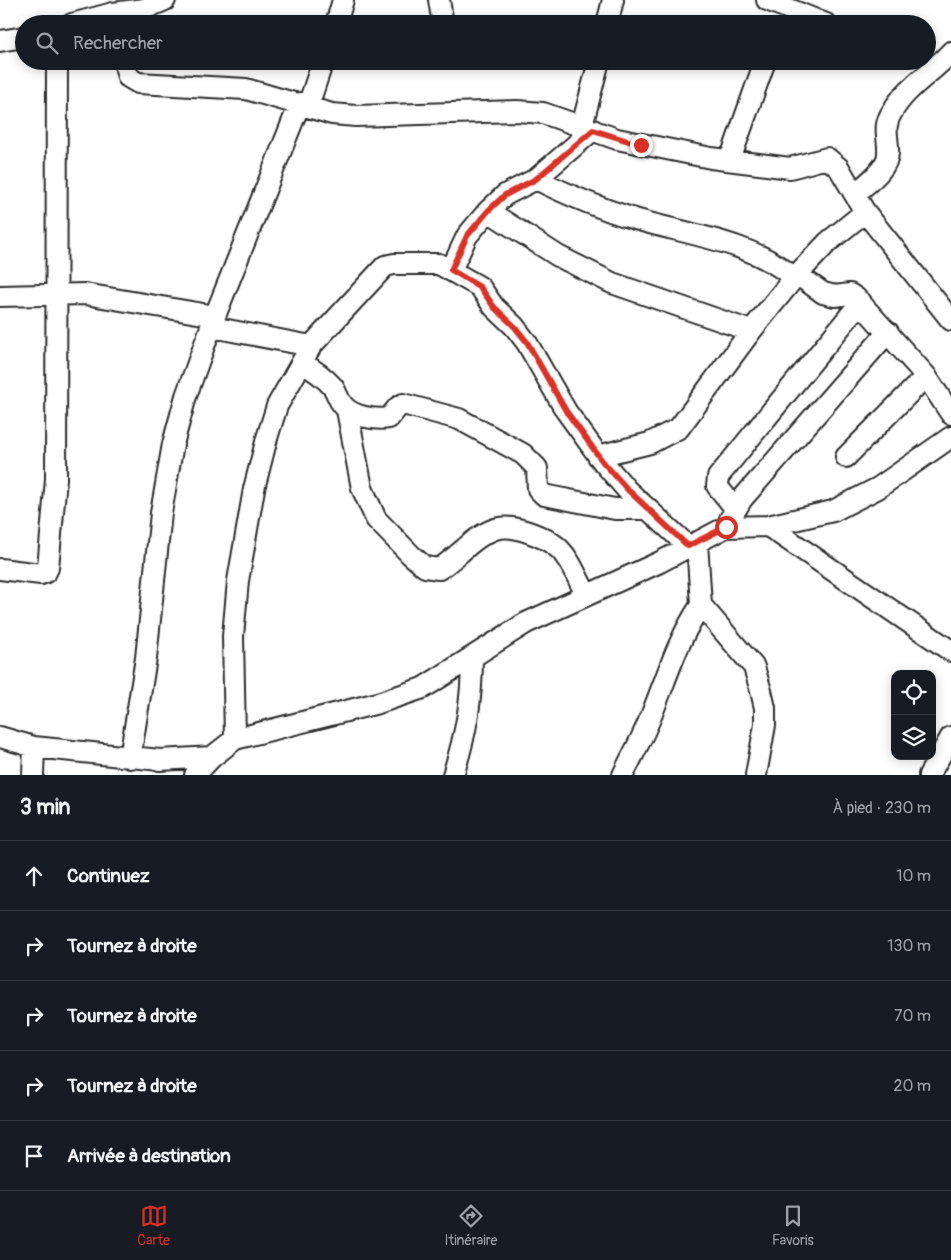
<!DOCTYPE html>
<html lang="fr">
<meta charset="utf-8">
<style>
body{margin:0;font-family:Pangolin,sans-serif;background:#242831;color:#f1f3f6}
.controls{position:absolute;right:15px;bottom:15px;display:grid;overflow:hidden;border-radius:10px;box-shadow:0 2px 12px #0003}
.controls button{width:45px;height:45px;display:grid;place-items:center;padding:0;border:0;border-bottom:1px solid #363941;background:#171b24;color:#f1f3f6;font:25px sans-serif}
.stop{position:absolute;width:15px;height:15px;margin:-11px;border:4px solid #d93025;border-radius:50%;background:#fff}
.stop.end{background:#d93025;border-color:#fff;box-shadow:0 1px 5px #0008}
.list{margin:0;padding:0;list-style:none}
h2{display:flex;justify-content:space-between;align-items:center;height:65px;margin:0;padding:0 20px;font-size:21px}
h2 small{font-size:16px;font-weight:400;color:#9ea1a6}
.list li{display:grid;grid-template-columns:32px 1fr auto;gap:15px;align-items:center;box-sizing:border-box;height:70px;padding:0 20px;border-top:1px solid #363941}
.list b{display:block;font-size:19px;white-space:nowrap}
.list em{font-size:16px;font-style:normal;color:#9ea1a6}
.icon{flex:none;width:28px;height:28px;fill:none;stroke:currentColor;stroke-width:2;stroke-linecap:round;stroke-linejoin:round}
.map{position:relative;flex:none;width:951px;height:775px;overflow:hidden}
.search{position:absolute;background:#171b24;box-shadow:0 2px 12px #0003;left:15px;right:15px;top:15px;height:55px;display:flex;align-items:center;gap:12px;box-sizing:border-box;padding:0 18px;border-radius:28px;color:#9ea1a6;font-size:19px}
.sheet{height:415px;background:#171b24}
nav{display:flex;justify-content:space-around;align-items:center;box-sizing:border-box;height:70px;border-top:1px solid #363941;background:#171b24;font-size:14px;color:#9ea1a6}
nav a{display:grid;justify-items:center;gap:2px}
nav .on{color:#d93025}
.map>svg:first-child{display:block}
</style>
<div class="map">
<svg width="951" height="775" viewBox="0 0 951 775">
<rect width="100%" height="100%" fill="#fff"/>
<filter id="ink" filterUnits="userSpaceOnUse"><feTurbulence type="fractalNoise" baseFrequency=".02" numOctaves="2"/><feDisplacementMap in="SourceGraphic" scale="10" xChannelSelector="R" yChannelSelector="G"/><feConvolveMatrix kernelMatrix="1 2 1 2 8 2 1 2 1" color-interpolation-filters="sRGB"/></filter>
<g filter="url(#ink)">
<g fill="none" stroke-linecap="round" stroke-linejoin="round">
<defs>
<path id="minor" d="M439,0L443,24
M767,0L826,24
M72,24L113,13L144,9L165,0
M336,24L343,0
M607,24L613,0
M0,41L24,37
M124,61L128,77L138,83L246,89L332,114L356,116L517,111L543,113L617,139L711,158L790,168L827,158L839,168L865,212L951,320
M308,106L323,61
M582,126L599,61
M730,160L765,61
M536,179C568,195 601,209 635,219C685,234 754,242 794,278
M855,194C866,184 888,169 888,153C889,137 882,128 892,112C906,87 932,73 951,52
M488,211L558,256L612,283L751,331
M451,270L467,236L488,211L505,195L536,179L593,130
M798,275L823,293L835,296L850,294L856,298L926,376L951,414
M0,296L85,294L215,316
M212,327L311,346
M302,363C313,369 325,378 333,387C337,393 338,399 342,404C351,417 375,420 389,418L398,407L403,404L459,419L523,454L537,468L538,489L544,495L615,509H649
M347,410L362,488L376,519L411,555L425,567L439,569C458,557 474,536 495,529C504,526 516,528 525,531C566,544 567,558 586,594
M598,456L650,443L679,428L751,331L794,278L828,242L865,212
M846,457L926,376
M735,508L717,486L718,477L861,302
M730,519L742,499L888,332
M768,526L951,651
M697,542L701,605L754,667L761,691L765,708V725L756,775
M0,569L41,574L46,572L48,568L56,479L57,61
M0,737L34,747L160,760L212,757
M235,739L233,636L238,581L254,489L267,438L277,406L311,346L385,266L394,264H439L480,287L494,307L514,326L527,343L566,411L603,462L627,490L688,546
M130,758L146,658L161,513L173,444L186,396L215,316L300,103
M33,775L34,747
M195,775L212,757L235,739L378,703L423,688L526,623L660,562L726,527L768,526L833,511L878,488L951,437
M453,775C466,734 472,701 472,658
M623,775C633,754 645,733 653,711C668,674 678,639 701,605
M929,775L951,737"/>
</defs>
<!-- minor casing -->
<use href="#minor" stroke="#2b2b2b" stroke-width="24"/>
<!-- minor -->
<use href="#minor" stroke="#fff" stroke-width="20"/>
</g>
</g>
<g fill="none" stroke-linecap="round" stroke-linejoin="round" filter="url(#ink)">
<!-- route -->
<path stroke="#d93025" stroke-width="6" d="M641,145L593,130L536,179L505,195L488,211L467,236L451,270L480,287L494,307L514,326L527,342L566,411L603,462L628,490L688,546L726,527"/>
</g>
</svg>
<div class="controls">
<button><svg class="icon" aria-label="locate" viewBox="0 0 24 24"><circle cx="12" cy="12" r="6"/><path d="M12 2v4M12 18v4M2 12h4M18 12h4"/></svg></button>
<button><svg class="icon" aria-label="layers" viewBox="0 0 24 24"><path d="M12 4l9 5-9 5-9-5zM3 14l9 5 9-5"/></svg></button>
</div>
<div class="stop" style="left:726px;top:527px"></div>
<div class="stop end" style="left:641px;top:145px"></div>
<div class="search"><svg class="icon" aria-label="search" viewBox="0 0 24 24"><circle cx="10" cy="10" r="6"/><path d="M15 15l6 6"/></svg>Rechercher</div>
</div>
<section class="sheet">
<h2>3 min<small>À pied · 230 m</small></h2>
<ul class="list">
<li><svg class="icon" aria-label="ahead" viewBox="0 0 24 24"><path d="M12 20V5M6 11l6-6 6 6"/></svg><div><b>Continuez</b></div><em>10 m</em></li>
<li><svg class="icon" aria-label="right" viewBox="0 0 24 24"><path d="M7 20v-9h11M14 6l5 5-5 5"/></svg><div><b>Tournez à droite</b></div><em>130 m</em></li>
<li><svg class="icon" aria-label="right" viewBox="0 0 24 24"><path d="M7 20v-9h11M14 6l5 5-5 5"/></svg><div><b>Tournez à droite</b></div><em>70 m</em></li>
<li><svg class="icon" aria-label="right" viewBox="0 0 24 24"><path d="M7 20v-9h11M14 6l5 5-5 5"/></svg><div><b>Tournez à droite</b></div><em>20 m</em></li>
<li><svg class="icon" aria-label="arrive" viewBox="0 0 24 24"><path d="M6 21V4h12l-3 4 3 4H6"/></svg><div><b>Arrivée à destination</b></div></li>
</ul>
</section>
<nav>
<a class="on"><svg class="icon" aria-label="map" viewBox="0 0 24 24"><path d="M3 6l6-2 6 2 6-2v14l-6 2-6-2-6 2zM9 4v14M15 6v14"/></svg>Carte</a>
<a><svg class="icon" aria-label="directions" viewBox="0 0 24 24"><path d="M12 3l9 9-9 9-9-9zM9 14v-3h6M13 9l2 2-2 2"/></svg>Itinéraire</a>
<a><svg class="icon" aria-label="saved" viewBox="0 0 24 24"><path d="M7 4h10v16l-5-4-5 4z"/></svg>Favoris</a>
</nav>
